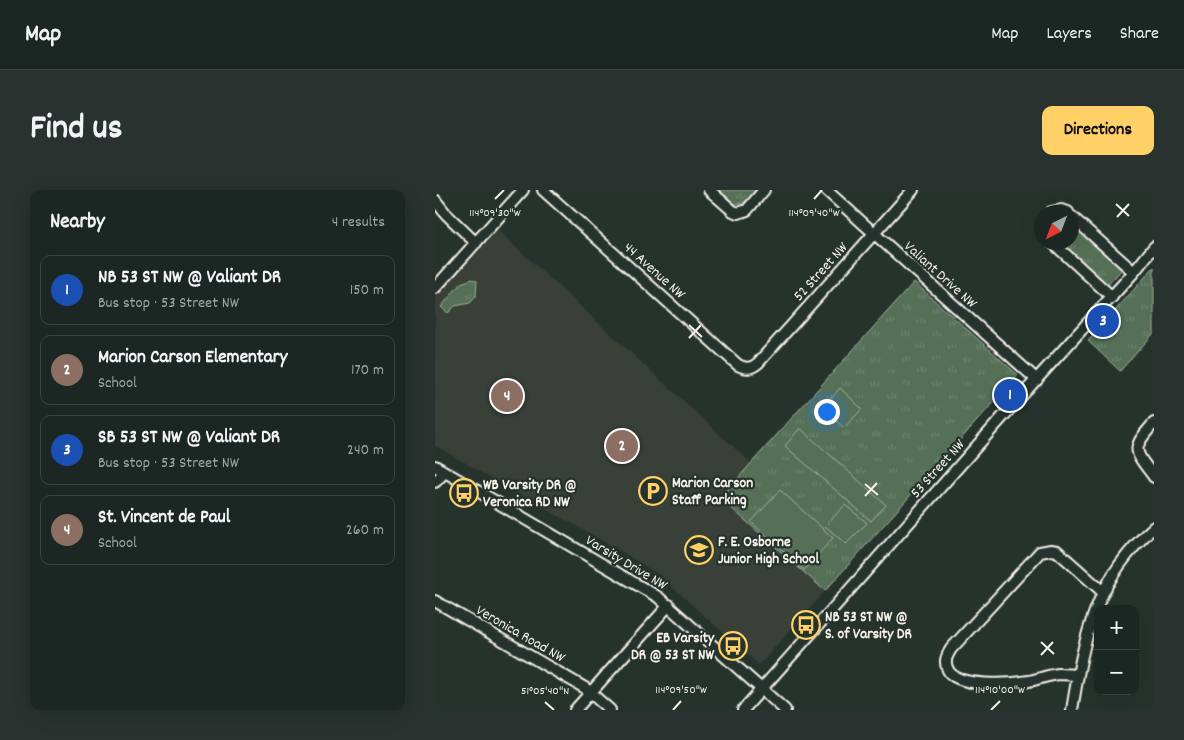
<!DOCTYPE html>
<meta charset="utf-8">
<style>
body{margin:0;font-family:Dekko,sans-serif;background:#29322f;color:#f1f3f6}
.controls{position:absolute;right:15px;bottom:15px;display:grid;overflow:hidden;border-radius:10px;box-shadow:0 5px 20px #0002}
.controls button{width:45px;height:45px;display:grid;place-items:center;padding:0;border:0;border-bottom:1px solid #3a4340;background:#1c2622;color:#f1f3f6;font:25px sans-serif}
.compass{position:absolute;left:599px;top:15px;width:45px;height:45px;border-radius:50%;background:#1c2622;box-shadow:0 5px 20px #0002;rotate:222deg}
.you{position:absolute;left:391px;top:221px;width:18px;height:18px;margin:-12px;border:4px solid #fff;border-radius:50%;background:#1a73e8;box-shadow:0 0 0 8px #1a73e833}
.badge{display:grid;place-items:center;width:32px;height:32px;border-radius:50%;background:#ffd166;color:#fff;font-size:16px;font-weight:700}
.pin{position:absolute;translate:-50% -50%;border:2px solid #fff;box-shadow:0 1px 5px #0006}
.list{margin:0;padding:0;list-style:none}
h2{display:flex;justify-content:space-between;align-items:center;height:65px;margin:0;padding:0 20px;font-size:21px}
h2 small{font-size:16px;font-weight:400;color:#a0a5a5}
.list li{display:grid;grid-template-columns:32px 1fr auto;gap:15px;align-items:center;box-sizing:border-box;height:70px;margin:0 10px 10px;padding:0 10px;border:1px solid #3a4340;border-radius:10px}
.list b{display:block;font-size:19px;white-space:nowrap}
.list p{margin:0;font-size:16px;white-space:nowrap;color:#a0a5a5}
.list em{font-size:16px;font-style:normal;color:#a0a5a5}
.map{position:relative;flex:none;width:719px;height:520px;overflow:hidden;border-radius:10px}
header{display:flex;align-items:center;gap:30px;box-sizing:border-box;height:70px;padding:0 25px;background:#1c2622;border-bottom:1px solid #3a4340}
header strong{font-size:24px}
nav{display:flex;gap:28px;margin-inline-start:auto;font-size:18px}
.intro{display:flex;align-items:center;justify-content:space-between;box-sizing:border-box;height:120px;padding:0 30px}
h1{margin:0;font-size:35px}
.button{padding:12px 22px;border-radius:10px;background:#ffd166;color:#111;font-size:18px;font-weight:700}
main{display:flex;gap:30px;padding:0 30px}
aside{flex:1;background:#1c2622;border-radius:10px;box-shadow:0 5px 20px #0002}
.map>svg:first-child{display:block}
</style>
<header>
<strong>Map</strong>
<nav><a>Map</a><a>Layers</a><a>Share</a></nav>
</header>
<div class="intro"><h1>Find us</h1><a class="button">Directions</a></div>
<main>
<aside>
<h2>Nearby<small>4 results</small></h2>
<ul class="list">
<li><span class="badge" style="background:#1a4fb4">1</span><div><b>NB 53 ST NW @ Valiant DR</b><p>Bus stop · 53 Street NW</p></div><em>150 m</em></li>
<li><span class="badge" style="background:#8d6e63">2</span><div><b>Marion Carson Elementary</b><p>School</p></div><em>170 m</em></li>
<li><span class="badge" style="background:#1a4fb4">3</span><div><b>SB 53 ST NW @ Valiant DR</b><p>Bus stop · 53 Street NW</p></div><em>240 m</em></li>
<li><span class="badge" style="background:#8d6e63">4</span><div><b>St. Vincent de Paul</b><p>School</p></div><em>260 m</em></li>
</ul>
</aside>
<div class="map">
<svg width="719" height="520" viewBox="0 0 719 520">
<defs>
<pattern id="park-tufts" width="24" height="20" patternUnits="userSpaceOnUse" patternTransform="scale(1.25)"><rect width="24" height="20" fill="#557057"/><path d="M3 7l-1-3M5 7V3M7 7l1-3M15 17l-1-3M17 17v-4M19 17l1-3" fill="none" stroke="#6e856f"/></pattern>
</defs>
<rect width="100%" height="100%" fill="#26332d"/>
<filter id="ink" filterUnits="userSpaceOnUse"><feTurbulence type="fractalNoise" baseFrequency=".02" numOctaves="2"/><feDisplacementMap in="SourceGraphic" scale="10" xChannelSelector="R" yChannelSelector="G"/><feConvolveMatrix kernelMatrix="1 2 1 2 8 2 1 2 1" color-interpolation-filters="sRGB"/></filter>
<g filter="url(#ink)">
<!-- built -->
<path fill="#394137" d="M60,38L316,273L286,309L390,401L324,475L224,385L181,358L63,292L0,255V109Z"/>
<!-- park -->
<path fill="url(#park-tufts)" stroke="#a4b0a0" d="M283,0H322C314,8 311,14 300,14Z
M637,33L687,79L672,96L624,53L636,52Z
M719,77V143L685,181L653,151Z
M37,89L42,91L41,107L35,113L20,116L13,123L6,117L26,93Z
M479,92L583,185L390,401L285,308Z"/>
<!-- garden -->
<path fill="#557057" stroke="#a4b0a0" d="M405,198L427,219L409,238L388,218Z
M365,238L451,315L436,331L350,256Z
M345,300L398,348L369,380L316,332Z
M410,315L432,333L411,354L390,336Z"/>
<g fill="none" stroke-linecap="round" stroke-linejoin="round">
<defs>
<path id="minor" d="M108,0L303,175C311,179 316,179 323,173L478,0
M274,0L298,21L303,23L312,20L329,0
M391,0L602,190
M0,10L11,24L41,53
M616,22L626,20L633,22
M636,26L699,82
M617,52L677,107
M0,98L88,0
M719,233C695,260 699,260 719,287
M0,276L223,407L350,520
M0,292L10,282
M0,411L150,498L175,520
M643,485C637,485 630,484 624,484C614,485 604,489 594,491C577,494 522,498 513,480C509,472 511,467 516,459L605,362L616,360L622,361L668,402
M140,520L234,415
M308,520L580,213L699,82L719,57
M637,520C649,446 660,389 719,337"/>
</defs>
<!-- minor casing -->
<use href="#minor" stroke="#f4f1e8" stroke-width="14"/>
<!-- minor -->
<use href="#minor" stroke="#26332d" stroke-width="10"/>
</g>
</g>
<!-- ticks -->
<path fill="none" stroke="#f4f1e8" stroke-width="2" d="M60,9L69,0M379,9L387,0M681,14L694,26M682,27L694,14M254,135L267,147M254,148L266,135M430,294L443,305M430,306L442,293M606,452L619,464M606,465L618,452M110,512L119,520M238,520L246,511M556,520L565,511"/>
<!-- icons -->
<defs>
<symbol id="parking-ring" viewBox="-11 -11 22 22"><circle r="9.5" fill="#26332d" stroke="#ffd166" stroke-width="1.5"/><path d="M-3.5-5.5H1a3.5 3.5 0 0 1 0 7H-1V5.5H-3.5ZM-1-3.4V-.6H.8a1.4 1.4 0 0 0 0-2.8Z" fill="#ffd166"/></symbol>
<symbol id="bus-ring" viewBox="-11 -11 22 22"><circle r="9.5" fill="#26332d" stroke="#ffd166" stroke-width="1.5"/><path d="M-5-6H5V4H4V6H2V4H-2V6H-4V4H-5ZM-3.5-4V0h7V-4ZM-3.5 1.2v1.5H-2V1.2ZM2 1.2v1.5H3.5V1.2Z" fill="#ffd166"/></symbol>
<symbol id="school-ring" viewBox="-11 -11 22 22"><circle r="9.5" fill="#26332d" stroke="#ffd166" stroke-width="1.5"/><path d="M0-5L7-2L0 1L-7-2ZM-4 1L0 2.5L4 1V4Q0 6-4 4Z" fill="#ffd166"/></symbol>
</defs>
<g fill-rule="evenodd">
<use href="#parking-ring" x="202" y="285" width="32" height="32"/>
<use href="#bus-ring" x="13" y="287" width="32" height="32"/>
<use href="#school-ring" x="248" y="344" width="32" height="32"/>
<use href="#bus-ring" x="355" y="419" width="32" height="32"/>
<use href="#bus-ring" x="282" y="440" width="32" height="32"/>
</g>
<g text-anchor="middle" stroke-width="4.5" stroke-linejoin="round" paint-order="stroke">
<!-- street labels -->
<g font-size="15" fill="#f4f1e8" stroke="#26332d">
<text transform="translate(220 80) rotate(42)" y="5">44 Avenue NW</text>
<text transform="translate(385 81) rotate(-48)" y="5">52 Street NW</text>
<text transform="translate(506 84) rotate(42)" y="5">Valiant Drive NW</text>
<text transform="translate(502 278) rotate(-48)" y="5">53 Street NW</text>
<text transform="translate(192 372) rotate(31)" y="5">Varsity Drive NW</text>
<text transform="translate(86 443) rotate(30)" y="5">Veronica Road NW</text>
</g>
<!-- poi labels -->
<g font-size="15" font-weight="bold" fill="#f4f1e8" stroke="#26332d" text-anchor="start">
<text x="237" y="297">Marion Carson<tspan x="237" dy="17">Staff Parking</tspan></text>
<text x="48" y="299">WB Varsity DR @<tspan x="48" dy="17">Veronica RD NW</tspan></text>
<text x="283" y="356">F. E. Osborne<tspan x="283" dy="17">Junior High School</tspan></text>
<text x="390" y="431">NB 53 ST NW @<tspan x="390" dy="17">S. of Varsity DR</tspan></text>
<text x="279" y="452" text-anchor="end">EB Varsity<tspan x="279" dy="17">DR @ 53 ST NW</tspan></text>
</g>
</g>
<g font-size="12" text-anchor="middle" fill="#f4f1e8" stroke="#26332d" stroke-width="4.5" stroke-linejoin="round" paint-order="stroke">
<text x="60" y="26">114°09'30"W</text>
<text x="379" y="26">114°09'40"W</text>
<text x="246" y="503">114°09'50"W</text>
<text x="565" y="503">114°10'00"W</text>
<text x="110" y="504">51°05'40"N</text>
</g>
</svg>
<div class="controls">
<button>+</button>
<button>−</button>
</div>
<svg class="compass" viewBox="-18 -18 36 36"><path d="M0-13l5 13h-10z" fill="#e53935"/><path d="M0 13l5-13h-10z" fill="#a0a5a5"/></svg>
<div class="you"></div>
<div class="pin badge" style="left:575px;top:205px;background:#1a4fb4">1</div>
<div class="pin badge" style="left:187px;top:256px;background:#8d6e63">2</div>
<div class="pin badge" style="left:668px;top:131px;background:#1a4fb4">3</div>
<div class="pin badge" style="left:72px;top:206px;background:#8d6e63">4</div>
</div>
</main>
